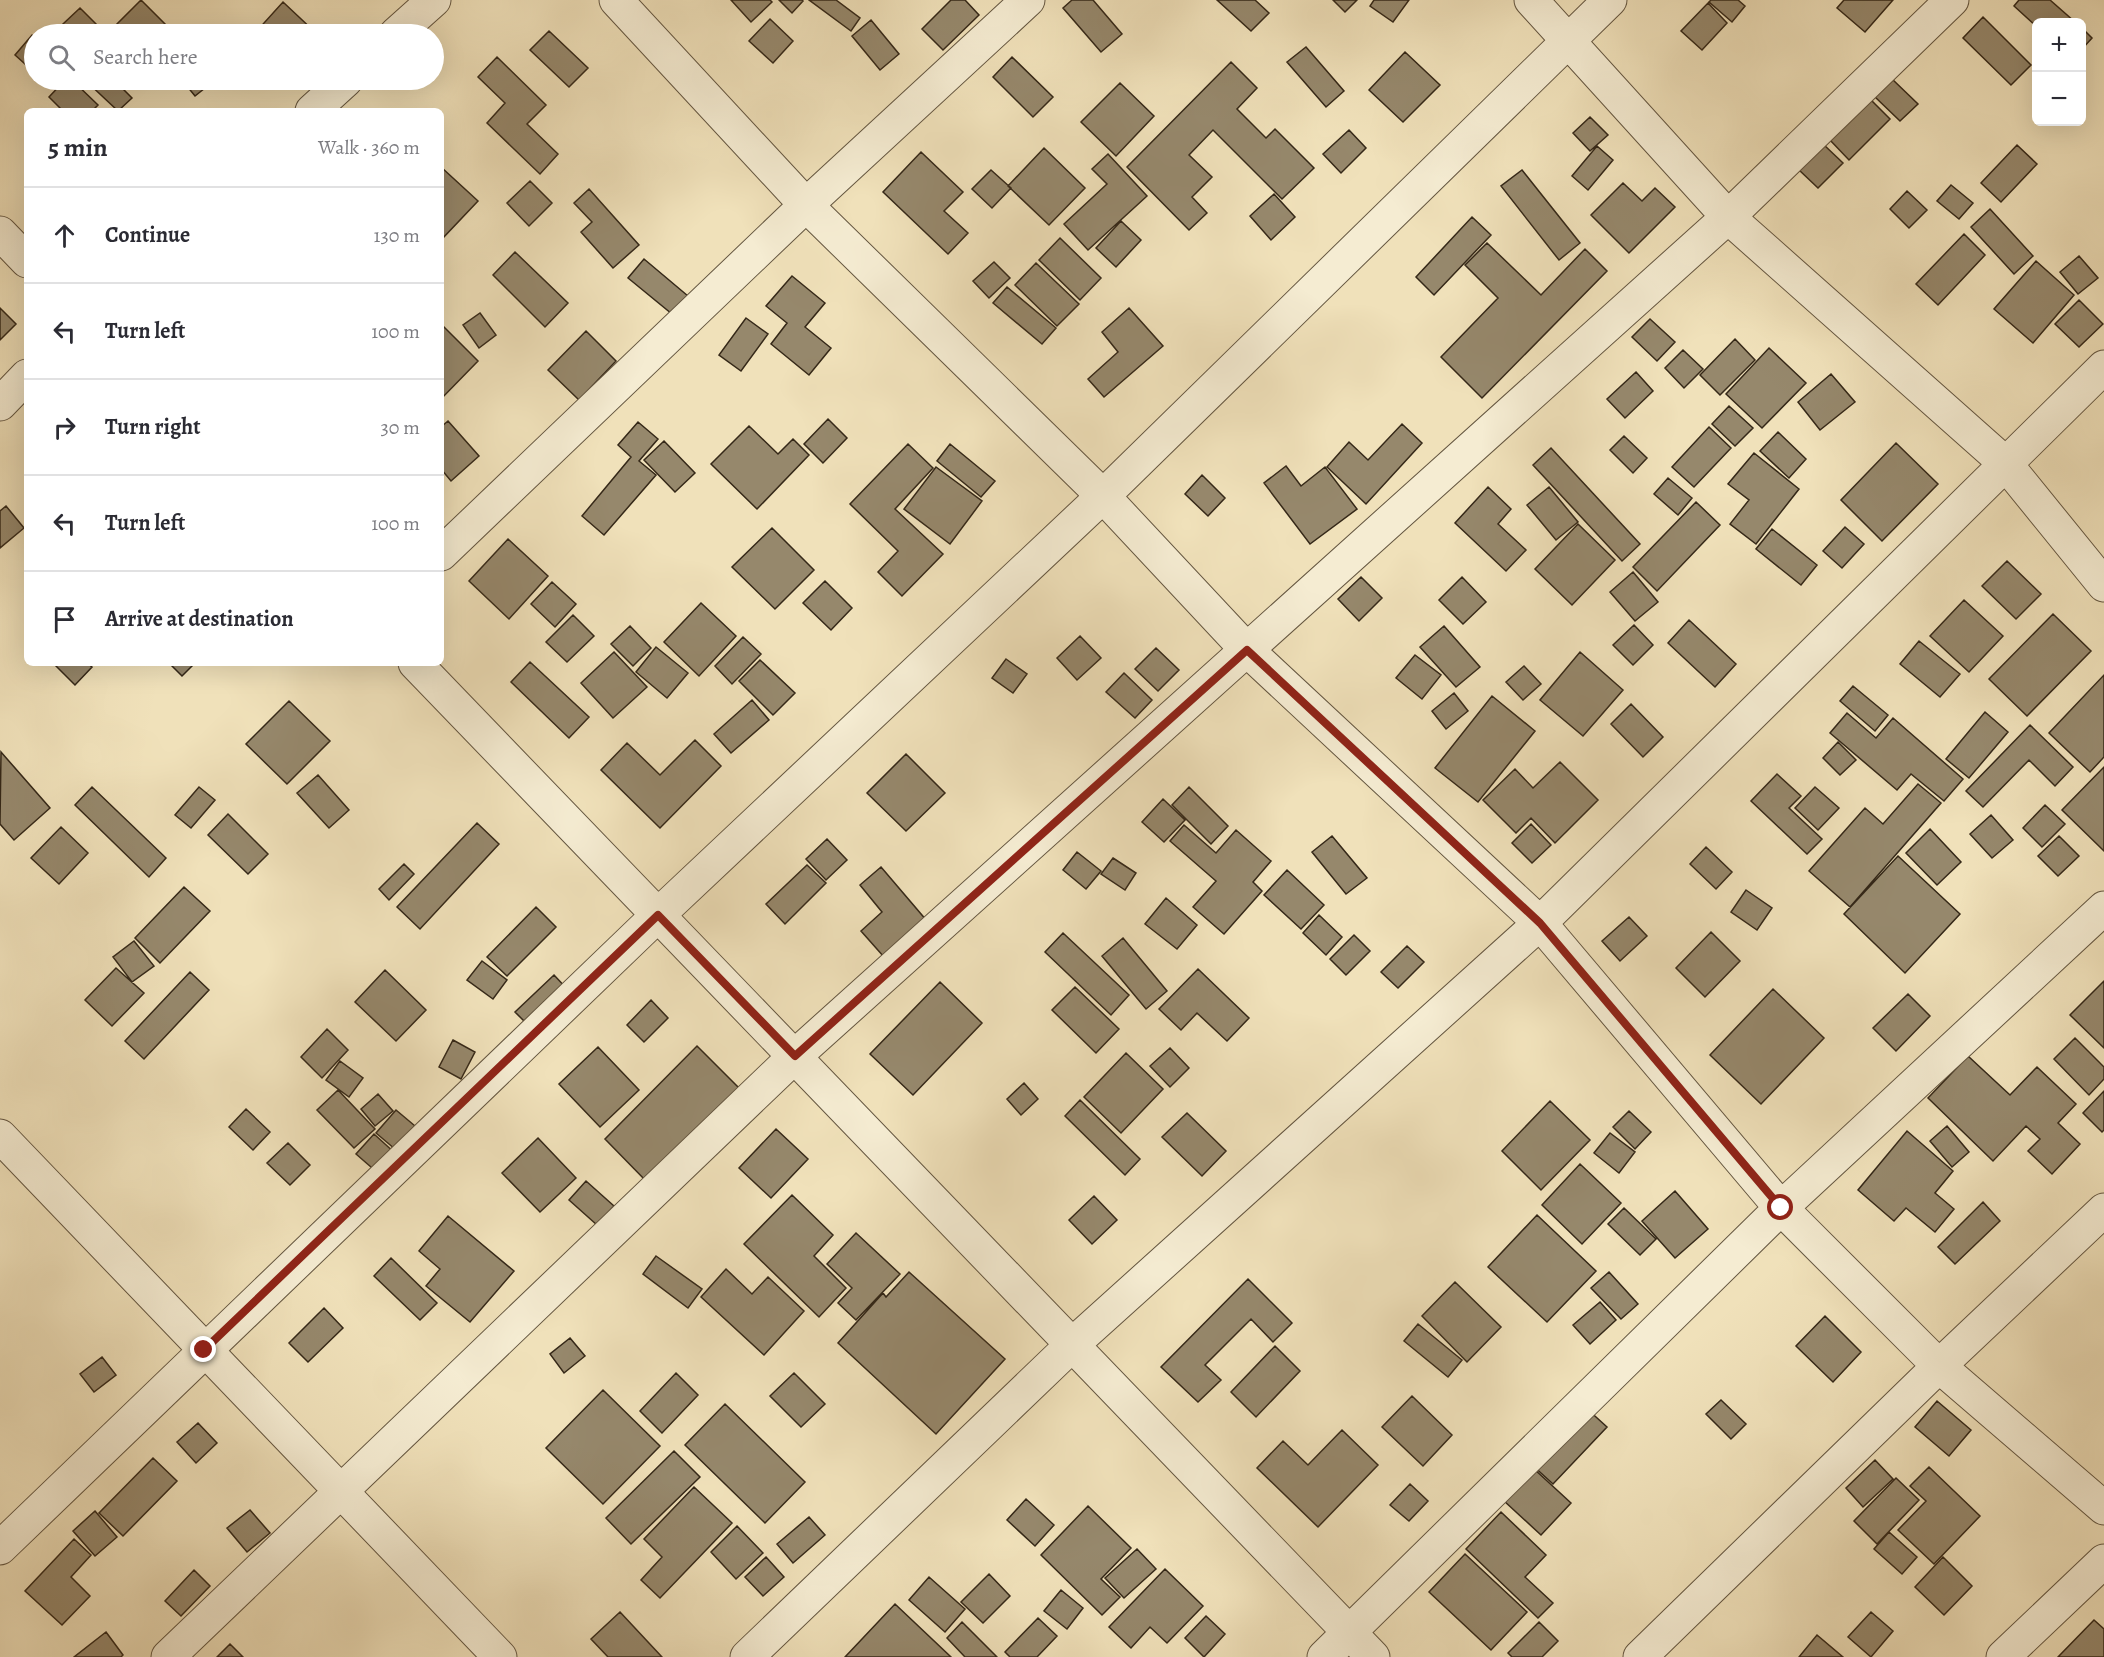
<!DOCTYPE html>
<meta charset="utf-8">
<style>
body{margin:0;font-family:Alegreya,serif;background:#f7f7f7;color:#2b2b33}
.controls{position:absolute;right:18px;top:18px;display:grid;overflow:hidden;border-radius:9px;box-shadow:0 6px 24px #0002}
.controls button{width:54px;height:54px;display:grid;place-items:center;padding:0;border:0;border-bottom:2px solid #e1e1e2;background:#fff;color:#2b2b33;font:30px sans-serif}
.stop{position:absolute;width:18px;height:18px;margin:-14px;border:4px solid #8f2418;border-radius:50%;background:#fff}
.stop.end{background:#8f2418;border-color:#fff;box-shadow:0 2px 6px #0008}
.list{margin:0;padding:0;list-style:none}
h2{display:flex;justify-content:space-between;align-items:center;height:78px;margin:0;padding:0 24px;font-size:26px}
h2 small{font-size:20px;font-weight:400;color:#7c7c81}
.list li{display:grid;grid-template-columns:39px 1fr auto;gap:18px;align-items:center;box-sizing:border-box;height:96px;padding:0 24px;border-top:2px solid #e1e1e2}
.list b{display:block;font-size:22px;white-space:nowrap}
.list em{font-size:20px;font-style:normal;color:#7c7c81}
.icon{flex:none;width:33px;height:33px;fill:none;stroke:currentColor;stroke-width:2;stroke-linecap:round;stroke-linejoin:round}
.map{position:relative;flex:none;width:2104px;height:1657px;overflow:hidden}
.search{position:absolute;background:#fff;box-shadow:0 6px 24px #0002;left:24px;top:24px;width:420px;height:66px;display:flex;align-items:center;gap:15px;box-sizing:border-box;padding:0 21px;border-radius:33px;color:#7c7c81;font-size:22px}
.panel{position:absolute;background:#fff;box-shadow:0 6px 24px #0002;left:24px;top:108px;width:420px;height:558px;border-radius:9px}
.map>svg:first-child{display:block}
</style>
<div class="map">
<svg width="2104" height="1657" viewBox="0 0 2104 1657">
<rect width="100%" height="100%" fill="#f0e1ba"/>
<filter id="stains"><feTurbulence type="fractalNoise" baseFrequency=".00333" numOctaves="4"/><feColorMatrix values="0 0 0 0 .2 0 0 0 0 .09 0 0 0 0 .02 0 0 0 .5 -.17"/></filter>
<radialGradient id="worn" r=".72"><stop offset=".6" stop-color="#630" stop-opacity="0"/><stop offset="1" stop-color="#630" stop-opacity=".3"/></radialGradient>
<!-- building -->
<path fill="#96886c" stroke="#352818" stroke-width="1.5" d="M141,0L169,28L162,34H114L110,31Z
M731,0H770L772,2L751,22Z
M779,0H802L803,1L792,13Z
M809,0H836L860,18L851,31Z
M951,0H965L979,15L943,50L922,29Z
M1072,0H1093L1122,34L1101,52L1063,8Z
M1217,0H1255L1269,13L1251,31Z
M1333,0H1357L1345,12Z
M1374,0H1409L1393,22L1370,6Z
M1711,0H1738L1745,6L1732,22L1709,2Z
M1844,0H1893L1865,32L1837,8Z
M2019,0H2050L2075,22H2036V26L2014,6Z
M283,2L317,34H254Z
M1708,3L1727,23L1702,50L1681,31Z
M80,8L98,26L90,34H74L63,24Z
M1983,17L2031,65L2011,85L1963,38Z
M770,19L793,41L773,63L749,41Z
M871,20L899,54L880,70L852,36Z
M2082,28L2092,38L2082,49Z
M549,31L588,68L569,87L530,50Z
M32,35L34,37V72L15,55Z
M1306,47L1344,91L1326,107L1287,62Z
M1405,52L1440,85L1403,122L1369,90Z
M497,57L546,105L527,124L558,154L540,174L487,123L505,103L478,77Z
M1012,57L1053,97L1033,117L993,77Z
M1231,62L1257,88L1237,109L1266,138L1275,129L1314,168L1282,199L1213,130L1189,155L1212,177L1192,197L1207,213L1189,230L1127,167Z
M1891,78L1918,104L1900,121L1874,96Z
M65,80H72L98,105L92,111H63L49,97Z
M85,80H114L132,98L118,111Z
M182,80H215L195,96Z
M1120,83L1154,116L1116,156L1081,122Z
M1869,98L1890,119L1849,160L1829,139Z
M1590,117L1608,135L1590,151L1573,133Z
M1349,130L1366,148L1341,173L1323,154Z
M1823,144L1843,163L1818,188L1798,169Z
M2017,145L2037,164L2001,202L1981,183Z
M1597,146L1613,160L1588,190L1572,176Z
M1044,148L1085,188L1049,225L1008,186Z
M921,152L963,192L944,211L968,233L948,254L883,192Z
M1108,154L1147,196L1088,250L1064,224L1107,184L1092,169Z
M441,167L478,201L441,240Z
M991,170L1011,188L992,208L972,189Z
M1522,170L1580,243L1559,260L1501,186Z
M530,181L552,203L529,226L507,203Z
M1623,183L1642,201L1655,188L1675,207L1629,253L1591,215Z
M1951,185L1973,203L1959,219L1937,201Z
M589,189L639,245L613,268L581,232L592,222L574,203Z
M1907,191L1927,210L1909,228L1890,209Z
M1274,194L1295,217L1271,240L1250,216Z
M1990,209L2033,256L2014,274L1971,227Z
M1472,217L1491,235L1434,295L1416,277Z
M1121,221L1141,240L1116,267L1096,248Z
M1964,234L1985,255L1938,305L1916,284Z
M1060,238L1101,278L1080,300L1039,260Z
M1487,243L1541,295L1585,249L1607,271L1482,398L1441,357L1498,298L1465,265Z
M515,252L568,303L545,327L493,275Z
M2079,256L2098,278L2078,294L2060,272Z
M644,259L688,296L672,314L628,278Z
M2036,261L2074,295L2033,343L1994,309Z
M994,262L1010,278L989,298L973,281Z
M1036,263L1079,304L1057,326L1015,285Z
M792,276L825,303L805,327L831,348L809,375L771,344L787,323L766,306Z
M1007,287L1056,328L1042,344L993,303Z
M2079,300L2103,324L2079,347L2055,324Z
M0,308L16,324L0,340Z
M1129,308L1163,346L1104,397L1088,379L1118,352L1102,332Z
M480,313L496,335L479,348L463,325Z
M746,318L768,334L741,371L719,355Z
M1650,319L1675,342L1657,361L1632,337Z
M442,325L478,361L441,399V326Z
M586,331L616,361L579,400L548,370Z
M1735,339L1755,360L1720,395L1700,375Z
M1769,348L1806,383L1762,428L1726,394Z
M1683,350L1703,369L1684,388L1665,368Z
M1636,372L1653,391L1625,418L1607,399Z
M1831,374L1855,402L1820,430L1798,402Z
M1729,406L1753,428L1735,446L1712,424Z
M828,419L847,438L823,463L804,444Z
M448,421L479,456L451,481L441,469V427Z
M638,422L658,439L639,461L656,475L604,535L582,516L631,457L618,445Z
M1402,424L1422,443L1366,504L1327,467L1349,442L1368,460Z
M749,426L778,454L793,439L809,455L757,509L711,464Z
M1709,427L1731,448L1694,487L1672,467Z
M1778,432L1806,459L1789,478L1760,451Z
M1624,436L1647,458L1633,473L1610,450Z
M664,441L695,473L675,492L644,460Z
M1896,443L1938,484L1882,541L1841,500Z
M908,444L933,468L895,509L943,554L902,596L878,572L898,551L850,504Z
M950,444L995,481L981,497L937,461Z
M1551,448L1640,544L1622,561L1533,465Z
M1754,453L1799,489L1756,544L1730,524L1749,500L1728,484Z
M1286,466L1301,486L1325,467L1357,509L1310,544L1264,483Z
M936,467L982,501L950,544L904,509Z
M1202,475L1225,498L1208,516L1185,494Z
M1668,478L1692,498L1678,515L1654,494Z
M1488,487L1511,509L1498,524L1526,550L1506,571L1455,523Z
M1549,487L1578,522L1556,540L1527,505Z
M1696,502L1720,525L1657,591L1633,567Z
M6,506L24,528L0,548V511Z
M1578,524L1615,560L1572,605L1535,569Z
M1845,527L1864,544L1842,568L1823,551Z
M772,528L814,570L775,609L732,567Z
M1772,529L1817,565L1801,585L1756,549Z
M508,539L548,576L509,619L469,581Z
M2007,561L2041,594L2016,619L1982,586Z
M1633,572L1658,602L1635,621L1610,592Z
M1361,577L1382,598L1359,621L1338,599Z
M1462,577L1486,602L1463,624L1439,600Z
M825,581L852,608L831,630L803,603Z
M552,582L576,604L555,627L531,604Z
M1964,600L2003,636L1969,672L1930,636Z
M701,603L736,636L699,676L664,642Z
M2053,614L2091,651L2027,716L1989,679Z
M573,615L594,636L567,662L546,642Z
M1689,620L1736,664L1715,687L1668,643Z
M1634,625L1653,645L1633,665L1613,645Z
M630,626L651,648L633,666L611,644Z
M1444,626L1480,667L1456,687L1420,647Z
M1080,636L1101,658L1077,680L1057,658Z
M743,637L761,654L732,684L715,666Z
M1919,641L1960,674L1940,697L1900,664Z
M656,647L688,673L667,698L636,672Z
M1156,648L1179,670L1158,691L1135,669Z
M614,652L647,687L613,718L581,683Z
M1580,652L1623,690L1583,736L1540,700Z
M1415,655L1441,675L1422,699L1396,678Z
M1006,659L1027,674L1013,693L992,678Z
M760,660L795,693L773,715L739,681Z
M530,662L589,717L569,738L511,682Z
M53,663H87L92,667L75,685Z
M169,663H195L182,676Z
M1524,666L1541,684L1523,700L1506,682Z
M1124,673L1152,700L1135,718L1106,692Z
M2104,675V757L2090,772L2049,733Z
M1853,686L1888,715L1875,731L1840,701Z
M1454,693L1468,711L1446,729L1432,711Z
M1492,696L1535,731L1478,802L1435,768Z
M752,700L769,720L731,753L714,734Z
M289,701L330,741L287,784L246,744Z
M1631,704L1663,737L1643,757L1611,724Z
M1985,712L2008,732L1969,778L1946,759Z
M1847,713L1876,738L1893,718L1963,779L1944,801L1911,774L1897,790L1830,733Z
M2030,725L2073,767L2055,786L2029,760L1983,807L1966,791Z
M695,740L721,766L660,828L601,770L627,743L660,775Z
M1838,742L1856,760L1840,775L1823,758Z
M1,752L50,808L14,840L0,824Z
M906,754L945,793L906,831L867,793Z
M1560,762L1598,800L1555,843L1531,818L1516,833L1483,800L1515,769L1533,788Z
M2104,767V851L2062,810Z
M1777,774L1801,796L1789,808L1822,839L1807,854L1751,801Z
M318,775L349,810L329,828L297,793Z
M1918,784L1941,803L1850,907L1809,871L1865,808L1883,824Z
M92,787L166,858L149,877L75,805Z
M199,787L215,800L191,828L175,815Z
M1189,787L1228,826L1211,844L1172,805Z
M1815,787L1839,808L1818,830L1795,808Z
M1163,799L1185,820L1164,842L1142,822Z
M2045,805L2065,824L2042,847L2023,828Z
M228,814L268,854L248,874L208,835Z
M1991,815L2013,840L1992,858L1970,834Z
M477,823L499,844L420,929L397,907Z
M1531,824L1551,845L1532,863L1512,843Z
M1184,825L1216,853L1236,830L1271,861L1253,882L1262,891L1224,934L1193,907L1216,881L1170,841Z
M61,827L88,853L59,884L31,858Z
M1930,829L1961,862L1937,885L1906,853Z
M1332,836L1367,878L1346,894L1312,852Z
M2059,836L2079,856L2058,876L2038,856Z
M827,839L847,860L826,880L806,859Z
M1706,847L1732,872L1716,889L1690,864Z
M1077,852L1101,871L1086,889L1063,870Z
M1898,856L1960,914L1905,973L1844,914Z
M1113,858L1136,873L1125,890L1101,874Z
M404,864L414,874L389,900L379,889Z
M807,865L826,883L785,924L766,904Z
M881,867L927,921L884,957L861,931L882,912L860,885Z
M1287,870L1324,905L1301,929L1264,895Z
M184,887L210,911L160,963L135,938Z
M1746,890L1772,908L1757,930L1731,912Z
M1166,898L1197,925L1177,949L1145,924Z
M536,907L556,927L507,976L487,957Z
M1319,915L1342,937L1326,955L1303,933Z
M1629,917L1647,936L1620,961L1602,941Z
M1711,932L1740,961L1705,997L1676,968Z
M1063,933L1129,995L1111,1015L1045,952Z
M1354,935L1370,951L1346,975L1330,959Z
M1123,938L1167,991L1146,1009L1102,956Z
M134,941L154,966L132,982L113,957Z
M1407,946L1424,962L1398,988L1381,972Z
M482,961L507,980L493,999L467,980Z
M116,968L144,993L112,1026L85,1000Z
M1198,969L1249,1018L1227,1041L1197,1013L1181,1030L1159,1009Z
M385,970L426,1010L396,1041L355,1002Z
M190,972L209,990L144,1059L125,1041Z
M554,975L568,990L530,1027L515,1012Z
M2104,981V1048L2070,1015Z
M940,982L982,1023L913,1095L870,1054Z
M1075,987L1119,1029L1096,1053L1052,1010Z
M1773,989L1824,1038L1761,1104L1710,1055Z
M1908,994L1930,1016L1896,1051L1873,1028Z
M651,1000L668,1018L644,1042L627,1025Z
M327,1029L348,1050L322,1078L301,1057Z
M2075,1038L2104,1067V1079L2089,1095L2054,1059Z
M453,1040L475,1052L461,1079L439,1067Z
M697,1046L739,1088L646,1181L605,1139Z
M598,1047L639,1090L600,1127L559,1084Z
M1170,1048L1189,1068L1170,1087L1150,1066Z
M1126,1053L1163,1089L1121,1133L1084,1097Z
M1968,1056L2010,1095L2037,1067L2076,1104L2058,1123L2080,1144L2052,1174L2028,1151L2040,1139L2026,1126L1993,1161L1928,1098Z
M340,1061L363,1078L349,1097L326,1080Z
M1024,1083L1038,1099L1021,1115L1007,1099Z
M338,1090L375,1129L354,1148L317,1110Z
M2104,1091V1130L2102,1132L2083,1113Z
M378,1094L393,1111L375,1126L361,1109Z
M1080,1100L1140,1159L1125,1175L1065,1116Z
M1550,1101L1590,1140L1541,1190L1502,1151Z
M246,1109L270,1132L253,1150L229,1127Z
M396,1110L421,1131L402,1155L376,1133Z
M1629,1111L1651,1132L1635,1149L1613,1127Z
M1187,1113L1226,1151L1202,1176L1162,1137Z
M1947,1126L1969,1152L1952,1167L1930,1141Z
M776,1129L808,1159L771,1198L739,1168Z
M1907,1131L1953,1171L1935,1193L1954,1209L1935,1232L1906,1208L1894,1221L1858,1190Z
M1610,1133L1635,1152L1619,1173L1594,1153Z
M374,1134L396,1154L379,1174L356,1154Z
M538,1138L576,1178L540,1212L502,1173Z
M288,1143L310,1165L290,1185L267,1163Z
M1580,1164L1621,1203L1582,1244L1542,1205Z
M586,1181L614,1206L597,1225L569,1200Z
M1675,1191L1708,1229L1675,1258L1642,1221Z
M792,1195L833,1235L814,1256L846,1288L819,1317L744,1244Z
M1094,1196L1117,1220L1092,1244L1069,1220Z
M1983,1202L2000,1221L1955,1264L1938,1247Z
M1624,1208L1656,1239L1640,1255L1608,1224Z
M1537,1215L1596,1271L1547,1322L1488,1267Z
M448,1216L514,1271L470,1322L426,1286L440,1269L419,1251Z
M856,1233L900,1274L856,1320L838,1303L852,1288L827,1264Z
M656,1256L702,1289L688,1308L643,1274Z
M391,1258L437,1303L420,1320L374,1276Z
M726,1269L752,1294L768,1277L804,1311L764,1355L701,1297Z
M909,1272L1005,1359L936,1434L838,1343L883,1293L886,1297Z
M1609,1272L1638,1304L1621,1319L1591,1288Z
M1248,1279L1292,1323L1273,1342L1251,1319L1205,1365L1221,1380L1198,1402L1161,1367Z
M1455,1282L1501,1327L1467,1362L1422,1316Z
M1600,1302L1616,1320L1590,1344L1573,1325Z
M324,1308L343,1328L308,1362L289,1343Z
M1825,1316L1861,1352L1833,1382L1796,1346Z
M1418,1324L1462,1360L1448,1377L1404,1341Z
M570,1338L585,1356L564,1373L550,1354Z
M1275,1346L1300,1371L1256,1417L1231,1392Z
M102,1357L116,1375L94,1392L80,1374Z
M676,1373L698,1395L662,1433L640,1411Z
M794,1373L825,1404L801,1427L770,1396Z
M603,1390L660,1446L603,1504L546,1448Z
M1412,1396L1452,1435L1423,1466L1382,1427Z
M1721,1400L1746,1424L1731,1439L1706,1414Z
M1937,1401L1971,1430L1949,1456L1915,1427Z
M725,1404L805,1482L765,1523L685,1445Z
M1585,1407L1607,1427L1553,1484L1530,1463Z
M198,1423L217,1443L196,1463L177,1442Z
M1342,1430L1378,1465L1318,1527L1257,1468L1283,1441L1308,1465Z
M674,1451L700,1477L631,1544L606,1518Z
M153,1458L177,1481L123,1536L99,1513Z
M1875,1460L1893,1479L1863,1507L1846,1488Z
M1929,1467L1980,1516L1934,1564L1898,1530L1926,1501L1910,1486Z
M1533,1468L1571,1503L1541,1535L1503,1500Z
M1896,1478L1919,1500L1877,1544L1854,1521Z
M1410,1484L1428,1501L1409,1521L1390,1505Z
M694,1487L732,1523L660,1598L641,1580L662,1557L644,1539Z
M1026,1499L1054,1525L1035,1546L1007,1520Z
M1088,1506L1131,1548L1101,1579L1120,1597L1102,1615L1041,1555Z
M250,1510L270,1533L247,1552L227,1528Z
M95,1511L117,1537L95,1556L73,1531Z
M1501,1512L1546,1555L1525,1577L1553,1603L1538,1618L1466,1549Z
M809,1517L825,1535L793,1563L777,1544Z
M737,1526L763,1553L736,1579L711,1552Z
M1889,1532L1917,1557L1902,1574L1874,1549Z
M74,1539L91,1555L71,1577L90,1596L62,1625L25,1591Z
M1137,1549L1156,1569L1124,1598L1105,1578Z
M1465,1554L1527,1612L1491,1650L1429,1592Z
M766,1557L784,1577L763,1596L745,1577Z
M1943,1557L1972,1586L1944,1615L1915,1587Z
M1165,1569L1203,1606L1167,1643L1150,1627L1131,1648L1109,1627Z
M194,1570L210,1586L181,1616L165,1601Z
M989,1574L1010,1596L983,1623L961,1602Z
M929,1577L965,1609L945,1632L909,1600Z
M1061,1590L1083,1608L1067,1629L1044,1611Z
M895,1604L951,1657H845Z
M620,1612L662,1657H608L591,1639Z
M1871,1612L1893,1631L1871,1657L1848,1637Z
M1206,1616L1225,1634L1204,1657L1185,1638Z
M1038,1618L1057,1636L1037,1657H1010L1005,1652Z
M2094,1620L2104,1629V1657H2058Z
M962,1622L997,1657H965L947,1638Z
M1539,1622L1558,1641L1542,1657H1512L1508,1653Z
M106,1632L123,1655L121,1657H74Z
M1817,1635L1843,1657H1799Z
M230,1644L243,1657H217Z"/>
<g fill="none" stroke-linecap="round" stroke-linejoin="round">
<defs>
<path id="minor" d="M616,0L806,205L1103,496L1247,650L1540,923L1781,1208L1939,1366L2104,1508
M1531,0L1728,217L2005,463L2104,585
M396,34L434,0
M312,111L346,80
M0,233L27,261
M0,404L27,376
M441,554L806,205L1028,0
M415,663L1373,1657
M0,1136L500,1657
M0,1548L658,915L1103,496L1610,0
M168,1657L795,1056L1728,217L1952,0
M747,1657L1073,1344L1540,923L2104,367
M1324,1657L1781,1208L2104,908
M1640,1657L1939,1366L2104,1210
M2003,1657L2104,1561"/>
</defs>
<!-- minor casing -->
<use href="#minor" stroke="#645640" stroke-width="35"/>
<!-- minor -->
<use href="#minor" stroke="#f5ecd2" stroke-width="33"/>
</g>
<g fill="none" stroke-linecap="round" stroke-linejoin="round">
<!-- route -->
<path stroke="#8f2418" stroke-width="8" d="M204,1350L658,915L795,1056L1247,650L1540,923L1781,1208"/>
</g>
<rect width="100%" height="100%" filter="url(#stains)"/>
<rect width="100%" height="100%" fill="url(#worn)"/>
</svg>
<div class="controls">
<button>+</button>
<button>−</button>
</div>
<div class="stop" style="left:1781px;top:1208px"></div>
<div class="stop end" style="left:204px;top:1350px"></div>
<div class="search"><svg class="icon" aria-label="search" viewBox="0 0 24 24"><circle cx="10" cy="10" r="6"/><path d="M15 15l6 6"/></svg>Search here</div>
<section class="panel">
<h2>5 min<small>Walk · 360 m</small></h2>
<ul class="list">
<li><svg class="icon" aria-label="ahead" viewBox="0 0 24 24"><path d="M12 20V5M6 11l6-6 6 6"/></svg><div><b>Continue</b></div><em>130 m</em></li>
<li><svg class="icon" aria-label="left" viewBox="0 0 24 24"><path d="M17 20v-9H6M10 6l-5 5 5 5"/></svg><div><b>Turn left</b></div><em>100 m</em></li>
<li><svg class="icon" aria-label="right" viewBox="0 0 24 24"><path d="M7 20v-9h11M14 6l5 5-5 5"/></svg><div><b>Turn right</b></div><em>30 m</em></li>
<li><svg class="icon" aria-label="left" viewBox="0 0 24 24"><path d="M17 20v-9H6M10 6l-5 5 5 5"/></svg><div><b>Turn left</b></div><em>100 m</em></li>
<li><svg class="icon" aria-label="arrive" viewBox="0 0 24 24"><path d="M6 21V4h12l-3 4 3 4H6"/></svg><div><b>Arrive at destination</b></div></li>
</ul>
</section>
</div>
